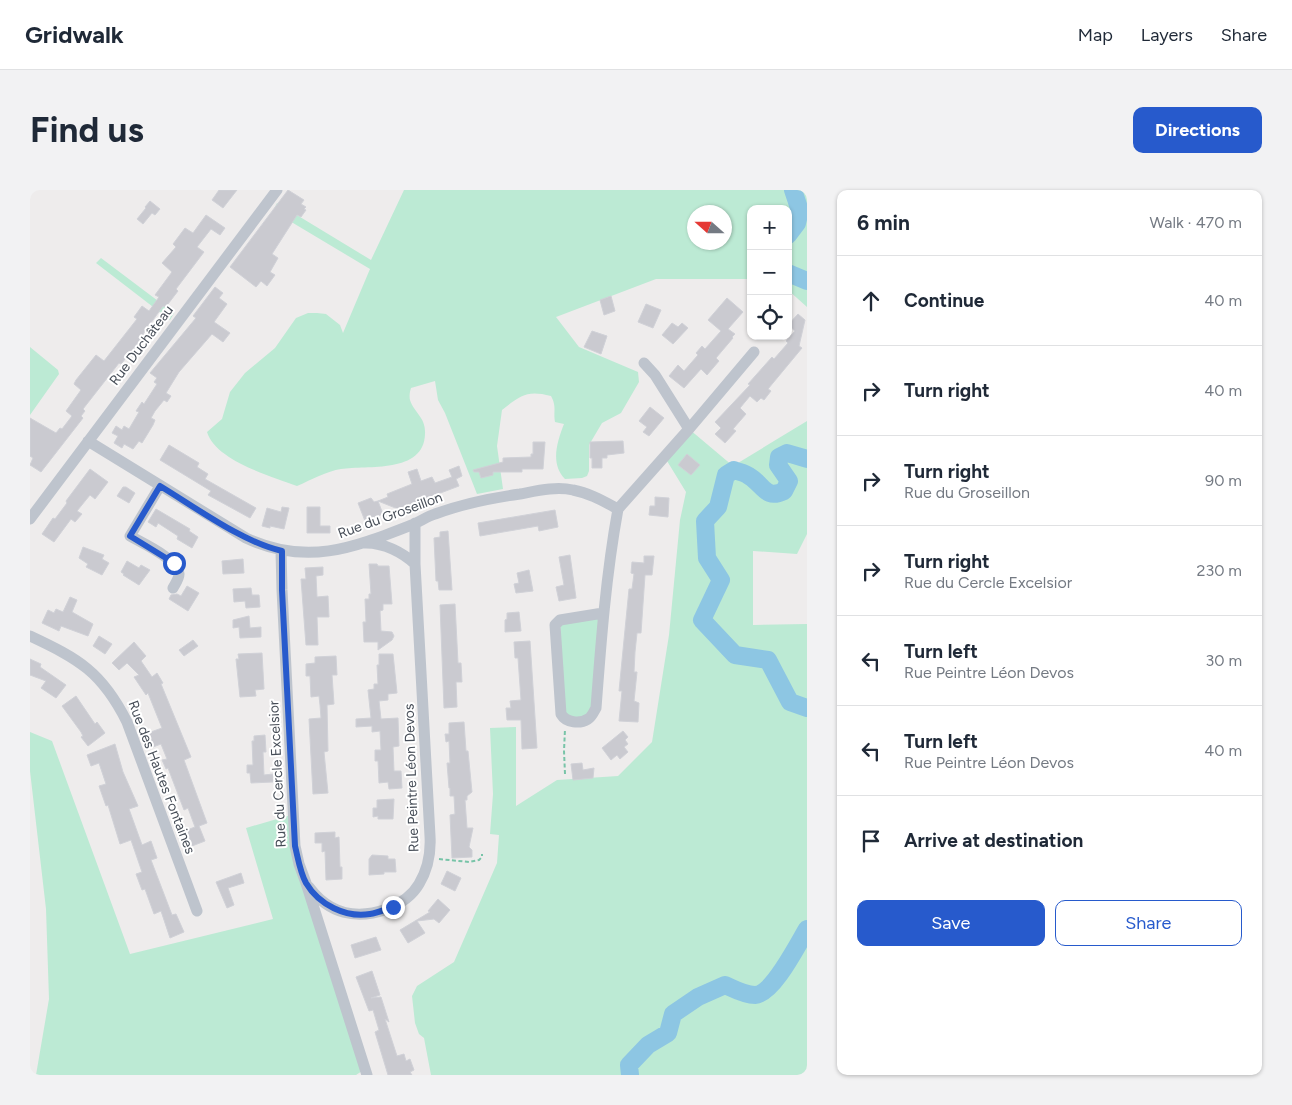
<!DOCTYPE html>
<meta charset="utf-8">
<style>
body{margin:0;font-family:Figtree,sans-serif;background:#f2f2f3;color:#1f2937}
.controls{position:absolute;right:15px;top:15px;display:grid;overflow:hidden;border-radius:10px;box-shadow:0 1px 4px #0004}
.controls button{width:45px;height:45px;display:grid;place-items:center;padding:0;border:0;border-bottom:1px solid #e0e1e3;background:#fff;color:#1f2937;font:25px sans-serif}
.compass{position:absolute;left:657px;top:15px;width:45px;height:45px;border-radius:50%;background:#fff;box-shadow:0 1px 4px #0004;rotate:291deg}
.stop{position:absolute;width:15px;height:15px;margin:-11px;border:4px solid #275acc;border-radius:50%;background:#fff}
.stop.end{background:#275acc;border-color:#fff;box-shadow:0 1px 5px #0008}
.list{margin:0;padding:0;list-style:none}
h2{display:flex;justify-content:space-between;align-items:center;height:65px;margin:0;padding:0 20px;font-size:21px}
h2 small{font-size:16px;font-weight:400;color:#747a83}
.list li{display:grid;grid-template-columns:32px 1fr auto;gap:15px;align-items:center;box-sizing:border-box;height:90px;padding:0 20px;border-top:1px solid #e0e1e3}
.list b{display:block;font-size:19px;white-space:nowrap}
.list p{margin:0;font-size:16px;white-space:nowrap;color:#747a83}
.list em{font-size:16px;font-style:normal;color:#747a83}
.actions{display:flex;gap:10px;padding:15px 20px}
.actions a{flex:1;padding:11px 0;border:1px solid #275acc;border-radius:10px;text-align:center;font-size:18px;color:#275acc}
.actions .main{background:#275acc;color:#fff}
.icon{flex:none;width:28px;height:28px;fill:none;stroke:currentColor;stroke-width:2;stroke-linecap:round;stroke-linejoin:round}
.map{position:relative;flex:none;width:777px;height:885px;overflow:hidden;border-radius:10px}
header{display:flex;align-items:center;gap:30px;box-sizing:border-box;height:70px;padding:0 25px;background:#fff;border-bottom:1px solid #e0e1e3}
header strong{font-size:24px}
nav{display:flex;gap:28px;margin-inline-start:auto;font-size:18px}
.intro{display:flex;align-items:center;justify-content:space-between;box-sizing:border-box;height:120px;padding:0 30px}
h1{margin:0;font-size:35px}
.button{padding:12px 22px;border-radius:10px;background:#275acc;color:#fff;font-size:18px;font-weight:700}
main{display:flex;gap:30px;padding:0 30px}
aside{flex:1;background:#fff;border-radius:10px;box-shadow:0 1px 4px #0004}
.map>svg:first-child{display:block}
</style>
<header>
<strong>Gridwalk</strong>
<nav><a>Map</a><a>Layers</a><a>Share</a></nav>
</header>
<div class="intro"><h1>Find us</h1><a class="button">Directions</a></div>
<main>
<div class="map">
<svg width="777" height="885" viewBox="0 0 777 885">
<rect width="100%" height="100%" fill="#eeecec"/>
<!-- green -->
<path fill="#bcead4" fill-rule="evenodd" d="M374,0H777V117L758,100V19H721V89H626L526,127L549,157L608,182L609,192L591,223L572,233L559,255V281L557,286L552,288L535,289C520,274 527,252 534,234L525,232C523,221 527,217 521,206C497,200 491,205 472,220L467,256L473,299L447,304L415,223L408,210L405,191L381,198C380,201 379,206 380,210C384,223 396,227 395,244C394,284 337,275 311,279C297,281 281,290 267,296C241,286 186,271 177,242L192,229L200,202L215,183L245,158L266,128L278,123H287L296,124L310,135L313,143L340,79L243,21L247,13L341,70ZM664,22H694V52H664Z
M71,68L144,123L140,130L66,73Z
M0,157L28,180L29,184L0,225Z
M777,231V344L767,364L723,361V435L777,434V885H401L394,848L389,844L385,833L382,806L387,796L424,772L467,673L469,645L460,644L463,604L460,538L486,537V616L527,590L588,586L622,552L639,445L650,330L656,302L634,266L659,239L703,276Z
M573,423L560,528L534,529L530,430Z
M0,542L22,551L100,764L243,729L216,638L264,624L265,656L335,879L326,885H6L19,809L16,719L0,581Z"/>
<g fill="none" stroke-linecap="round" stroke-linejoin="round">
<!-- river -->
<path stroke="#8dc6e3" stroke-width="18" d="M758,45L767,33L770,21L763,0
M758,83L777,91
M777,269L757,263L749,267L748,275L759,291L754,301C735,310 734,295 719,286C715,283 709,282 704,280L696,285L688,317L675,331L677,368L691,390L672,430L705,465L738,470L760,512L777,518
M600,885L599,875L618,855L638,843L643,824L668,807L695,795C704,799 714,805 725,805C743,804 768,754 777,739"/>
</g>
<!-- building -->
<path fill="#cacad0" stroke="#d0d1d7" d="M189,0H207L193,18L182,10Z
M258,0L274,10L271,14L276,17L274,19L276,20L271,27L267,25L242,64L248,68L240,82L245,85L237,96L231,91L226,97L200,77Z
M120,11L130,19L125,25L122,23L113,34L107,29L116,18L115,17Z
M176,25L195,38L190,45L181,39L167,57L174,62L146,99L148,101L138,114L135,117L133,116L113,144L115,145L97,169L96,168L91,174L89,173L53,219L55,221L51,226L53,228L11,282L0,275L3,268L0,266V228L26,243L30,238L32,239L42,226L36,221L51,200L44,194L46,190L66,165L74,171L107,129L104,127L112,116L119,121L129,107L125,105L142,82L132,73L146,57L143,54L155,38L163,43Z
M185,97L193,103L189,108L197,114L184,132L200,143L193,152L182,144L149,182L136,203L141,206L137,212L134,210L125,221L121,228L125,230L123,235L112,253L109,251L103,259L94,254L92,258L84,253L88,246L82,243L86,236L92,240L94,236L99,239L109,222L106,221L112,212L114,214L127,194L124,192L127,188L120,183L166,128L163,126Z
M581,106L585,121L574,125L570,110Z
M697,108L713,122L698,139L705,144L702,147L703,148L686,168L689,171L677,185L671,179L654,198L639,186L648,175L654,181L668,165L666,163L672,156L675,159L691,141L678,130Z
M616,114L631,120L623,138L608,132Z
M768,124L775,130L769,156L772,158L738,199L741,201L734,210L731,208L727,212L720,206L710,218L716,224L703,239L706,241L695,253L685,244L691,238L685,232L720,195L718,194L742,167L744,169L758,153L756,151L765,141L758,135Z
M642,133L648,137L652,133L658,138L643,154L632,145Z
M562,141L577,146L571,164L554,157Z
M620,217L634,228L619,246L613,242L617,237L609,231Z
M593,251L594,263L577,265V268H572V278H562V268H560V252Z
M503,252H515L513,279H492V282H463V285L451,288L449,282H444L443,280L473,272V268L501,267V264H503Z
M139,255L169,273L167,277L178,284L175,289L226,318L220,328L178,305L181,301L130,270Z
M657,264L670,275L661,285L648,275Z
M429,276L432,286L426,289L429,296L368,319L348,311L358,307L357,304L382,294L378,282L387,279L391,291L402,287L405,293L422,287L419,280Z
M60,279L78,292L65,309L60,305L47,321L52,324L45,332L41,329L24,352L12,344L23,328L25,329L37,313L36,311Z
M93,297H96L105,303L99,313L87,306Z
M625,307L639,308L638,327L619,325L620,316H625Z
M341,308L344,312L348,311L353,324L335,331L328,313Z
M252,317L259,318L254,339L240,336V338L232,336L237,318L251,322Z
M277,317H290V336H300V343H277Z
M126,319L160,339L159,341L168,347L162,358L147,349L148,346L128,333L126,337L118,332Z
M525,320L528,337L509,341L508,336L450,346L448,333Z
M418,341L422,400H409L408,391H406L404,348L410,347V342Z
M53,357L74,365L72,369L79,373L72,385L56,377L58,374L49,368Z
M540,365L546,408L529,411L526,397L534,395L529,367Z
M614,366H624L622,385H615L611,443H607L605,462L604,482H607L604,511L609,513L608,532L589,531L592,501H589L599,399H602L604,384L601,383L602,372L614,373Z
M213,369L214,383L193,384L192,371Z
M97,371L109,378L111,375L120,380L109,395L93,385L94,384L91,382Z
M339,374H347L348,376H359L362,414H353V420L350,421L351,441L362,442L364,446L362,450L348,460V452H334L333,432H336L335,409H339V404H341Z
M293,377V385L286,386L287,407L298,406L299,427H287L288,455H276L271,389H276L275,378Z
M499,380L503,401L486,403L484,394L489,393L487,383Z
M157,396L169,403L158,421L139,409L141,405L147,404L151,406Z
M221,398L222,405H229L230,417L216,418L215,411L204,412L203,399Z
M40,407L47,410L42,422L63,434L58,446L31,436L29,441L12,433L18,420L24,423L26,419L33,422Z
M425,414L428,473H431L432,492H426L427,517L414,518L410,415Z
M489,422L491,441L475,442V430L477,429V423Z
M219,426L220,438L231,437V447L210,448L209,437L203,438V430Z
M69,446L82,454L75,464L63,456Z
M163,450L168,456L154,466L149,460Z
M500,451L507,558L492,559L491,530H477L476,518H481L480,511L491,510L488,468H485L484,452Z
M104,452L116,466L111,471L122,487L127,483L133,493L131,494L161,567L154,570L177,633L169,636L175,651L162,656L157,640L165,637L158,618L154,620L138,578L136,579L132,570L137,569L131,554L123,557L118,543L132,538L118,503L116,505L104,487L109,485L97,473L89,480L82,473Z
M232,463L234,499L225,500L226,506L210,507L206,469H209L208,464Z
M349,464H363L367,503L358,504V510L349,511L351,529L368,528L369,556L363,557L364,581H371L372,598L359,599L358,592L349,593L348,571H345V560H351L350,541L342,542V536L326,537V529L341,528L338,500L344,499V494H348L347,475H349Z
M306,466L307,485H302L304,514L297,515L298,561L294,562L298,603L283,604L279,529L291,528L290,515L289,506L281,507L280,486H276V474L285,473V467Z
M0,469L11,474L10,477L36,495L26,508L11,498L16,491L0,485Z
M46,506L65,534L67,532L75,543L58,556L51,547L53,546L51,542L32,516Z
M434,532L436,561H438L442,602L437,606V610H435L437,638H443L439,657L442,660V667L422,668L420,625L425,624L424,606H420V598H419L417,573H420L419,551L416,552L415,544H419V533Z
M593,541L598,547L595,550L598,554L594,557L598,562L590,569L587,565L581,570L572,558Z
M235,545L236,562H233L234,585L243,584V592L221,593L220,583H217V575H223L222,551H224V546Z
M85,554L93,582L108,616L99,619L112,655L121,651L127,668L121,670L142,725L146,724L154,742L140,748L131,721L124,724L115,699L112,700L106,684L112,682L101,650L90,654L78,615L76,616L69,596L76,594L69,573L61,576L57,565Z
M552,573L553,580L564,578L563,588L543,590L541,574Z
M364,609L363,629H348V626L343,627V618H347V610Z
M305,642V648L309,647L310,677H312V689L296,690L295,661L292,662V653H285V643Z
M342,665L358,666V669H365L366,682H354V684L339,685V669Z
M417,681L431,688L425,701L411,694Z
M211,683L214,693L198,698L204,715L197,718L186,692Z
M408,709L420,720L409,733L404,729L387,731L395,743L378,753L370,740L400,722L398,721Z
M346,747L351,760L325,768L321,755Z
M342,781L350,805L341,808L351,807L359,832L355,829L367,866L374,864L376,871L380,869L384,880L380,882L382,885H358L345,842L349,840L343,820L339,821L326,787Z"/>
<g fill="none" stroke-linecap="round" stroke-linejoin="round">
<!-- path -->
<path stroke="#78c4a8" stroke-width="2" stroke-dasharray="4 2.5" stroke-linecap="butt" d="M535,584L534,561L535,539
M409,669L439,672L449,670L452,667V664"/>
<!-- minor -->
<path stroke="#bec4cd" stroke-width="11" d="M614,173L625,185L659,239
M58,251L216,348C278,377 325,357 384,334C391,331 398,326 405,324C432,314 461,308 490,304C506,301 526,296 543,300C559,303 573,311 588,319
M130,296L100,346C112,353 148,369 149,384C149,389 145,394 143,398
M588,319L659,239L724,162
M0,329L247,0
M336,353C354,353 372,362 385,374
M251,361L252,400L265,656L269,674L276,693L337,885
M573,423L530,430L525,435L531,524C536,533 550,534 558,529C562,527 564,521 566,518C571,451 576,385 588,319
M0,446C49,469 72,482 97,532L167,721
M279,697C299,724 326,730 357,719C370,714 382,706 389,694C398,679 401,663 400,646L385,374V333"/>
</g>
<g fill="none" stroke-linecap="round" stroke-linejoin="round">
<!-- route -->
<path stroke="#275acc" stroke-width="6" d="M144,373L100,346L130,296C165,317 212,352 252,361V400L265,656C268,668 270,682 276,693C289,715 316,728 340,724C348,723 356,719 363,717"/>
</g>
<g text-anchor="middle" stroke-width="4" stroke-linejoin="round" paint-order="stroke">
<!-- street labels -->
<g font-size="14" fill="#464d57" stroke="#fff">
<text transform="translate(111 155) rotate(-53)" y="5">Rue Duchâteau</text>
<text transform="translate(360 325) rotate(-20)" y="5">Rue du Groseillon</text>
<text transform="translate(247 584) rotate(-93)" y="5">Rue du Cercle Excelsior</text>
<text transform="translate(132 587) rotate(69)" y="5">Rue des Hautes Fontaines</text>
<text transform="translate(381 588) rotate(-92)" y="5">Rue Peintre Léon Devos</text>
</g>
</g>
</svg>
<div class="controls">
<button>+</button>
<button>−</button>
<button><svg class="icon" aria-label="locate" viewBox="0 0 24 24"><circle cx="12" cy="12" r="6"/><path d="M12 2v4M12 18v4M2 12h4M18 12h4"/></svg></button>
</div>
<svg class="compass" viewBox="-18 -18 36 36"><path d="M0-13l5 13h-10z" fill="#e53935"/><path d="M0 13l5-13h-10z" fill="#747a83"/></svg>
<div class="stop" style="left:144px;top:373px"></div>
<div class="stop end" style="left:363px;top:717px"></div>
</div>
<aside>
<h2>6 min<small>Walk · 470 m</small></h2>
<ul class="list">
<li><svg class="icon" aria-label="ahead" viewBox="0 0 24 24"><path d="M12 20V5M6 11l6-6 6 6"/></svg><div><b>Continue</b></div><em>40 m</em></li>
<li><svg class="icon" aria-label="right" viewBox="0 0 24 24"><path d="M7 20v-9h11M14 6l5 5-5 5"/></svg><div><b>Turn right</b></div><em>40 m</em></li>
<li><svg class="icon" aria-label="right" viewBox="0 0 24 24"><path d="M7 20v-9h11M14 6l5 5-5 5"/></svg><div><b>Turn right</b><p>Rue du Groseillon</p></div><em>90 m</em></li>
<li><svg class="icon" aria-label="right" viewBox="0 0 24 24"><path d="M7 20v-9h11M14 6l5 5-5 5"/></svg><div><b>Turn right</b><p>Rue du Cercle Excelsior</p></div><em>230 m</em></li>
<li><svg class="icon" aria-label="left" viewBox="0 0 24 24"><path d="M17 20v-9H6M10 6l-5 5 5 5"/></svg><div><b>Turn left</b><p>Rue Peintre Léon Devos</p></div><em>30 m</em></li>
<li><svg class="icon" aria-label="left" viewBox="0 0 24 24"><path d="M17 20v-9H6M10 6l-5 5 5 5"/></svg><div><b>Turn left</b><p>Rue Peintre Léon Devos</p></div><em>40 m</em></li>
<li><svg class="icon" aria-label="arrive" viewBox="0 0 24 24"><path d="M6 21V4h12l-3 4 3 4H6"/></svg><div><b>Arrive at destination</b></div></li>
</ul>
<div class="actions"><a class="main">Save</a><a>Share</a></div>
</aside>
</main>
